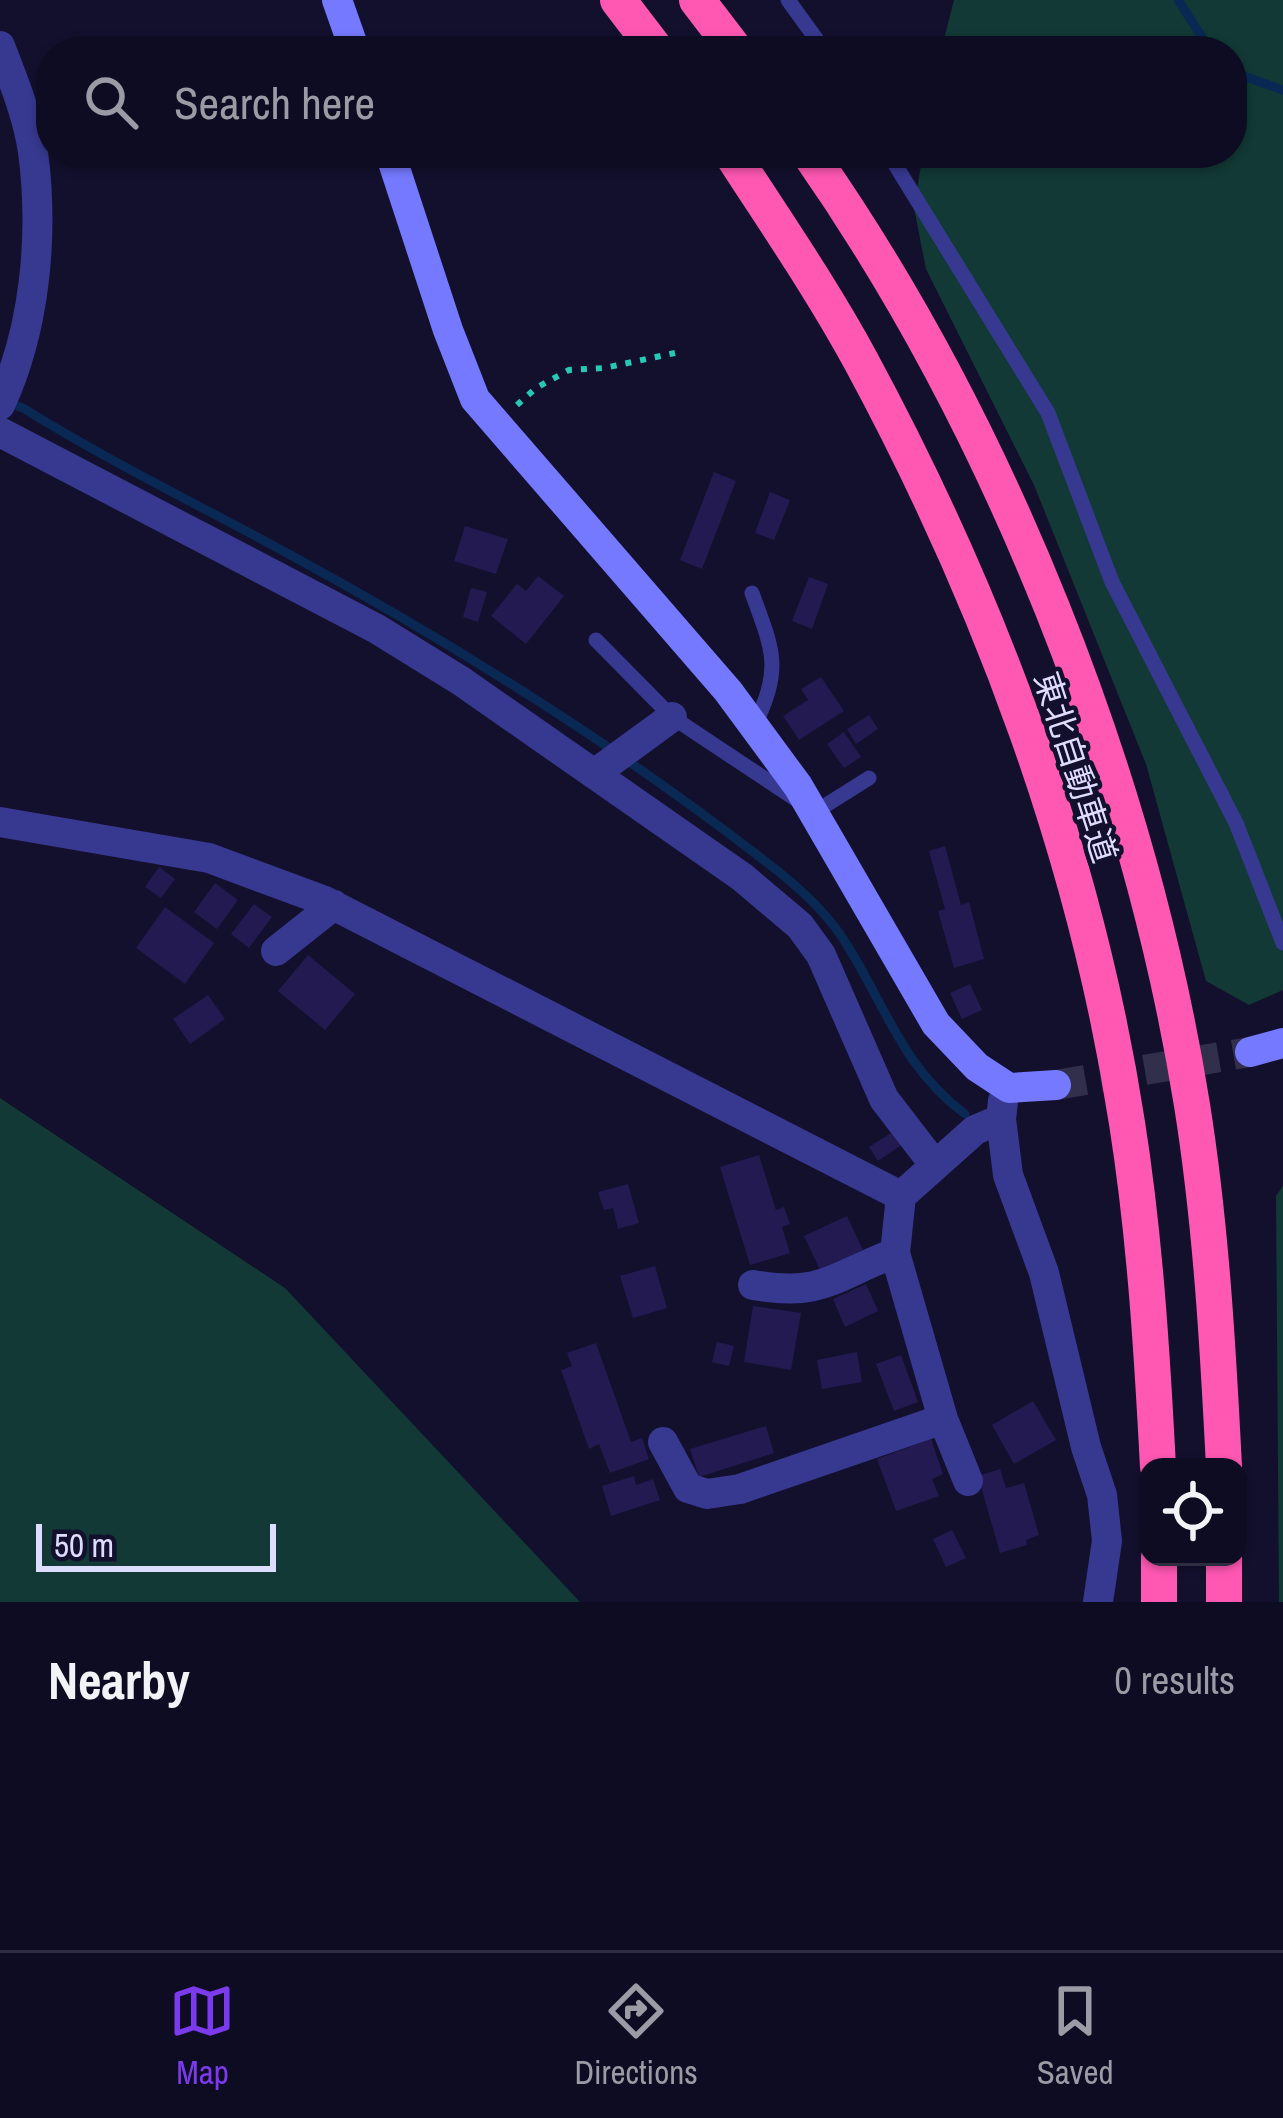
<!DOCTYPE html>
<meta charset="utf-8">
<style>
body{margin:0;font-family:"Archivo Narrow","Noto Sans JP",sans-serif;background:#1c1a2f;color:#f1f3f6}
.controls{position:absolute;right:36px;bottom:36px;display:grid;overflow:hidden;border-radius:24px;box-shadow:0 3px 9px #0004}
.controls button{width:108px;height:108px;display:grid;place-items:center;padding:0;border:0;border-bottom:3px solid #2e2c40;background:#0e0c22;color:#f1f3f6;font:60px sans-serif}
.scale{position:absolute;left:36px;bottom:30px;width:240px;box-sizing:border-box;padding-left:12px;border:6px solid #dfddff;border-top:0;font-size:33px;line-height:42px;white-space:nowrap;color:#dfddff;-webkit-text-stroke:9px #13102e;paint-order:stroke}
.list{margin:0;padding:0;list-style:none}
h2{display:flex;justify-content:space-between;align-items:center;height:156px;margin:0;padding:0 48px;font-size:51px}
h2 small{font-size:39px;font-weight:400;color:#9b9ba5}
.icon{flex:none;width:66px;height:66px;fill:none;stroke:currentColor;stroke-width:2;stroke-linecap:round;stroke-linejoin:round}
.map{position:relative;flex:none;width:1283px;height:1602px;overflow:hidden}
.search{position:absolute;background:#0e0c22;box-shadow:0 3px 9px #0004;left:36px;right:36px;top:36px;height:132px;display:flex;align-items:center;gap:30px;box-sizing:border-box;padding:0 42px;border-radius:48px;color:#9b9ba5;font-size:45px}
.sheet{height:348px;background:#0e0c22}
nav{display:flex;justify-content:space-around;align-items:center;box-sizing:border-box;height:168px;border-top:3px solid #2e2c40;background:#0e0c22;font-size:33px;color:#9b9ba5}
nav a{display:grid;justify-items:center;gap:6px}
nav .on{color:#7c3aed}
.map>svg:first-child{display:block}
</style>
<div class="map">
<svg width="1283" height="1602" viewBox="0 0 1283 1602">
<rect width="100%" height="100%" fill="#13102e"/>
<!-- green -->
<path fill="#123935" d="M954,0H1283V990L1249,1005L1206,981L1146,764L1034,485L926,269L914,208L923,153H1232V51H941Z
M0,1098L285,1288L580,1602H0Z
M1283,1186V1602H1279L1276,1196Z"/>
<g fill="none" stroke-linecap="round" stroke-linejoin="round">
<!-- stream -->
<path stroke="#092954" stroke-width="9" d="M1178,0L1211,51
M1232,72L1283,90
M5,402L23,408C108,461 197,504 285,552C457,645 625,751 779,872C804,892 831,918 847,945C886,1007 903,1068 965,1114"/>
</g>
<!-- building -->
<path fill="#221a51" d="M714,472L736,481L702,569L680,560Z
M770,492L790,500L774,540L755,533Z
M465,526L508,539L496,574L454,561Z
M538,576L564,596L526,644L491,616L517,584L526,591Z
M809,577L828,584L812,629L792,621Z
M471,588L487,592L478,622L463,617Z
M821,677L844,711L799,740L783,716L808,700L801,689Z
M869,715L878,729L856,744L847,729Z
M844,732L861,757L844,768L827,744Z
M945,846L961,905L969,902L984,959L954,968L938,911L945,909L929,851Z
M159,867L175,879L161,898L145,887Z
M215,883L238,900L217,929L194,912Z
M254,904L272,917L249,948L231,934Z
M165,907L214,943L185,984L136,948Z
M308,955L355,994L325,1030L278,991Z
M970,984L982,1010L962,1019L950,993Z
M208,995L225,1019L190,1044L173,1019Z
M894,1131L903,1144L878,1161L869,1147Z
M759,1155L776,1210L784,1207L790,1224L782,1227L790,1253L750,1265L720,1167Z
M628,1184L639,1223L618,1229L613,1208L604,1210L598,1192Z
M847,1216L863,1250L820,1270L804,1236Z
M655,1266L667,1308L633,1318L620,1276Z
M866,1284L878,1311L845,1327L833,1299Z
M753,1306L801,1313L791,1370L744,1362Z
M717,1342L734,1346L729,1366L712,1362Z
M596,1343L631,1442L642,1438L649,1459L610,1473L599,1444L589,1449L561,1370L572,1366L567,1353Z
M857,1352L862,1382L822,1389L817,1360Z
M901,1355L918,1402L894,1411L876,1364Z
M1033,1401L1056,1440L1014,1464L992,1425Z
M766,1426L774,1453L699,1477L690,1449Z
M931,1439L943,1474L932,1479L939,1496L896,1511L877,1459Z
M1000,1469L1006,1488L1024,1483L1039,1535L1026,1540L1027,1545L1000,1553L978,1476Z
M634,1476L636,1485L653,1479L660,1500L611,1516L602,1486Z
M952,1530L966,1558L946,1567L933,1539Z"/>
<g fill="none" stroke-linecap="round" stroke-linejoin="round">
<!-- secondary-tunnel -->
<path stroke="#322f4d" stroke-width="30" stroke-dasharray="30 15" stroke-linecap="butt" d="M1056,1085L1250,1052"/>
<!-- path -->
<path stroke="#27c9b5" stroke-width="6" stroke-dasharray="6 9" stroke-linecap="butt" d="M517,405L536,388L569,370L604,368L675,353"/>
<!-- lane -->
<path stroke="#373991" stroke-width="15" d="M788,0L825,51
M888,153L1048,413L1112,582L1236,823L1283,943
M752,593C774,653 782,667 754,727
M596,640L672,717L815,812L869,778"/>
<!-- street -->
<path stroke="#373991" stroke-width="30" d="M0,46C13,80 28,116 33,152C44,235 35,330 0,405
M0,432L377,629L461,681L742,877L800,926L821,955L884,1099L934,1164
M594,774L672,717
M0,822L209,858L325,901L901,1196L975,1130L1001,1119
M276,951L334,905
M1003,1101L1001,1119L1008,1175L1044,1273L1086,1447L1102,1495L1107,1541L1098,1602
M901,1196L895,1253L943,1419L968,1481
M753,1285C825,1297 833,1276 895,1253
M663,1442L688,1488L707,1494L740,1489L943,1419"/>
<!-- secondary -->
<path stroke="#7479ff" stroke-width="30" d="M337,0L355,51
M390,153L448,330L475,399L728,691L798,786L936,1024L977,1067L1009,1088L1056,1085
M1250,1052L1283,1043"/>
<!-- highway -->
<path stroke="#ff58b3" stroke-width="36" d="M618,0L657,51
M697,0L736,51
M731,153C775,221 822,289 861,361C989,598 1086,857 1127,1123C1145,1237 1152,1352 1158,1467
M809,153C1000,426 1139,777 1192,1105C1211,1224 1218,1347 1224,1467
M1159,1557V1602
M1224,1557V1602"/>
</g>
<g text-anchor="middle" stroke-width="9" stroke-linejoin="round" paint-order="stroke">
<!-- street labels -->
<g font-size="33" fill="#dfddff" stroke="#13102e">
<text transform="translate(1076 767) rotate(72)" y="12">東北自動車道</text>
</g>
</g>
</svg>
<div class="controls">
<button><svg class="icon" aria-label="locate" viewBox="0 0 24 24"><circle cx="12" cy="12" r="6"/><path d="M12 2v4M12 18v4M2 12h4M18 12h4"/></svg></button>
</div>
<div class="scale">50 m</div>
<div class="search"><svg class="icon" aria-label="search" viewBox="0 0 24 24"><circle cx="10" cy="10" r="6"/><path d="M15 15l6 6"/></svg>Search here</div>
</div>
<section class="sheet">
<h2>Nearby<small>0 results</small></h2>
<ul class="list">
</ul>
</section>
<nav>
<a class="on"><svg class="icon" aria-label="map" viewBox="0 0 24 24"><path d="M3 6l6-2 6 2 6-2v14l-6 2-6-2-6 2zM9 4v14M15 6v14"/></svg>Map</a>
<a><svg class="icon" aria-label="directions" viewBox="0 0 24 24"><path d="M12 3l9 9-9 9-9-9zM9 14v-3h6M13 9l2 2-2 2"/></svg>Directions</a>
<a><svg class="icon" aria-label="saved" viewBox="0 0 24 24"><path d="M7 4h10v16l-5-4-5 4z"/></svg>Saved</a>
</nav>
